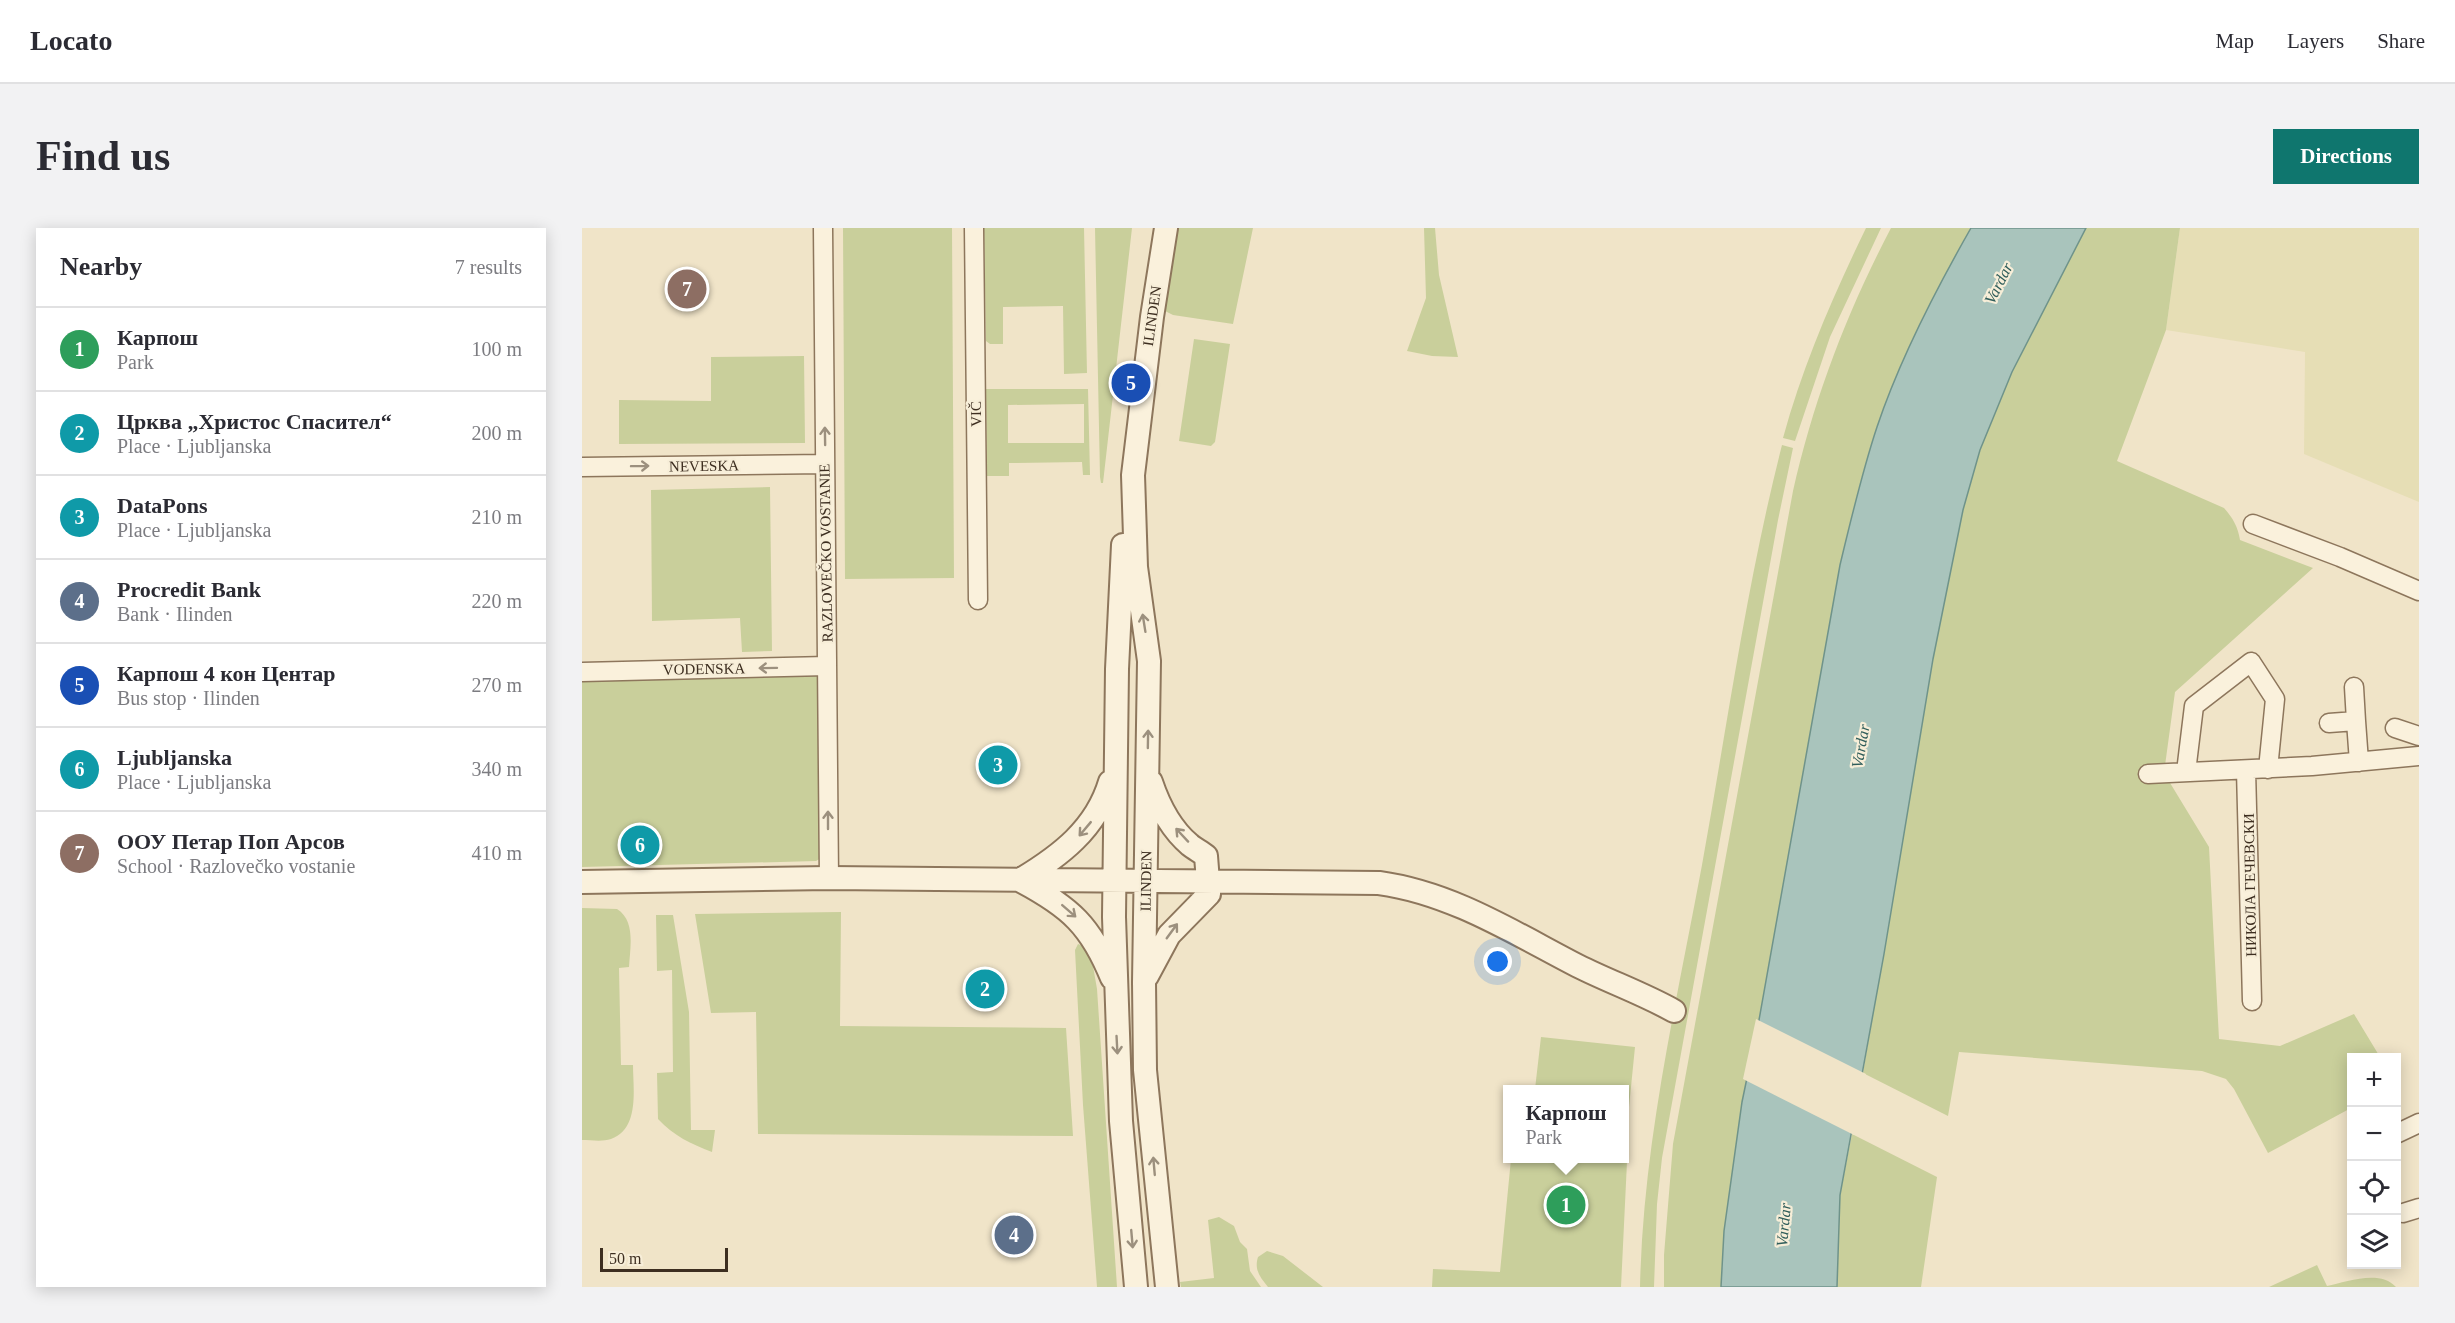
<!DOCTYPE html>
<meta charset="utf-8">
<style>
body{margin:0;font-family:Georgia,serif;background:#f2f2f3;color:#2b2b33}
.controls{position:absolute;right:18px;bottom:18px;display:grid;overflow:hidden;border-radius:0px;box-shadow:0 3px 15px #0003}
.controls button{width:54px;height:54px;display:grid;place-items:center;padding:0;border:0;border-bottom:2px solid #e1e1e2;background:#fff;color:#2b2b33;font:30px sans-serif}
.scale{position:absolute;left:18px;bottom:15px;width:128px;box-sizing:border-box;padding-left:6px;border:3px solid #3d2e20;border-top:0;font-size:16px;line-height:21px;white-space:nowrap;color:#3d2e20;-webkit-text-stroke:4px #f7eed8;paint-order:stroke}
.you{position:absolute;left:916px;top:734px;width:21px;height:21px;margin:-15px;border:4px solid #fff;border-radius:50%;background:#1a73e8;box-shadow:0 0 0 9px #1a73e833}
.badge{display:grid;place-items:center;width:39px;height:39px;border-radius:50%;background:#0f766e;color:#fff;font-size:20px;font-weight:700}
.pin{position:absolute;translate:-50% -50%;border:3px solid #fff;box-shadow:0 2px 6px #0006}
.popup{position:absolute;left:921px;top:857px;width:126px;height:78px;box-sizing:border-box;display:grid;place-content:center;border-radius:0px;background:#fff;filter:drop-shadow(0 2px 4px #0005);font-size:20px;white-space:nowrap;color:#7c7c81}
.popup b{font-size:22px;color:#2b2b33}
.popup::after{content:'';position:absolute;left:50%;top:100%;margin-left:-12px;border:12px solid transparent;border-top-color:#fff}
.list{margin:0;padding:0;list-style:none}
h2{display:flex;justify-content:space-between;align-items:center;height:78px;margin:0;padding:0 24px;font-size:26px}
h2 small{font-size:20px;font-weight:400;color:#7c7c81}
.list li{display:grid;grid-template-columns:39px 1fr auto;gap:18px;align-items:center;box-sizing:border-box;height:84px;padding:0 24px;border-top:2px solid #e1e1e2}
.list b{display:block;font-size:22px;white-space:nowrap}
.list p{margin:0;font-size:20px;white-space:nowrap;color:#7c7c81}
.list em{font-size:20px;font-style:normal;color:#7c7c81}
.icon{flex:none;width:33px;height:33px;fill:none;stroke:currentColor;stroke-width:2;stroke-linecap:round;stroke-linejoin:round}
.map{position:relative;flex:none;width:1837px;height:1059px;overflow:hidden;border-radius:0px}
header{display:flex;align-items:center;gap:36px;box-sizing:border-box;height:84px;padding:0 30px;background:#fff;border-bottom:2px solid #e1e1e2}
header strong{font-size:28px}
nav{display:flex;gap:33px;margin-inline-start:auto;font-size:21px}
.intro{display:flex;align-items:center;justify-content:space-between;box-sizing:border-box;height:144px;padding:0 36px}
h1{margin:0;font-size:42px}
.button{padding:15px 27px;border-radius:0px;background:#0f766e;color:#fff;font-size:21px;font-weight:700}
main{display:flex;gap:36px;padding:0 36px}
aside{flex:1;background:#fff;border-radius:0px;box-shadow:0 3px 15px #0003}
.map>svg:first-child{display:block}
</style>
<header>
<strong>Locato</strong>
<nav><a>Map</a><a>Layers</a><a>Share</a></nav>
</header>
<div class="intro"><h1>Find us</h1><a class="button">Directions</a></div>
<main>
<aside>
<h2>Nearby<small>7 results</small></h2>
<ul class="list">
<li><span class="badge" style="background:#2e9e5b">1</span><div><b>Карпош</b><p>Park</p></div><em>100 m</em></li>
<li><span class="badge" style="background:#0f9aa8">2</span><div><b>Црква „Христос Спасител“</b><p>Place · Ljubljanska</p></div><em>200 m</em></li>
<li><span class="badge" style="background:#0f9aa8">3</span><div><b>DataPons</b><p>Place · Ljubljanska</p></div><em>210 m</em></li>
<li><span class="badge" style="background:#5c6f8a">4</span><div><b>Procredit Bank</b><p>Bank · Ilinden</p></div><em>220 m</em></li>
<li><span class="badge" style="background:#1a4fb4">5</span><div><b>Карпош 4 кон Центар</b><p>Bus stop · Ilinden</p></div><em>270 m</em></li>
<li><span class="badge" style="background:#0f9aa8">6</span><div><b>Ljubljanska</b><p>Place · Ljubljanska</p></div><em>340 m</em></li>
<li><span class="badge" style="background:#8d6e63">7</span><div><b>ООУ Петар Поп Арсов</b><p>School · Razlovečko vostanie</p></div><em>410 m</em></li>
</ul>
</aside>
<div class="map">
<svg width="1837" height="1059" viewBox="0 0 1837 1059">
<rect width="100%" height="100%" fill="#f0e4c8"/>
<!-- farmland -->
<path fill="#e6deb5" d="M1598,0H1837V274L1722,226L1723,124L1584,102Z"/>
<!-- green -->
<path fill="#c9cf9b" fill-rule="evenodd" d="M261,0H370L372,350L263,351Z
M402,0H502L505,145L482,146L481,78L421,79V116H408L404,113Z
M513,0H550L521,255H519L518,249Z
M595,0H671L651,96L591,87L583,83L582,74Z
M842,0H853L857,47L876,129L850,128L825,123L844,70Z
M1284,0H1299L1248,109L1213,213L1201,210C1221,137 1251,68 1284,0Z
M1309,0H1389C1353,63 1318,130 1295,199C1280,244 1269,290 1258,337L1177,792L1160,874L1142,1003L1139,1059H1082V1027L1091,916L1211,263C1232,170 1265,84 1309,0Z
M1504,0H1598L1584,102L1535,233L1642,280C1651,290 1656,299 1658,312L1731,340L1593,464L1582,545L1627,619L1637,811L1698,818L1772,786L1798,829L1770,830L1769,880L1686,925L1652,861L1644,851L1620,843L1377,824L1366,888L1281,845L1351,431L1381,282L1398,222L1430,144Z
M612,111L648,116L633,214L629,218L597,213Z
M222,128L223,215L37,216V172L129,173V129Z
M404,161H506L508,247H501L500,234L427,235V248H405ZM502,176V215H426V177Z
M1200,217L1211,220L1196,292L1080,930L1075,976L1072,1059H1058C1061,916 1094,777 1120,637C1145,498 1165,354 1200,217Z
M188,259L190,423L160,424L158,390L70,393L69,262Z
M245,438L246,626L234,633L0,639V444Z
M0,680L35,681C54,693 48,720 47,739L37,740L39,837H51C51,860 58,901 29,911C20,914 9,912 0,912Z
M259,684L258,798L484,800L491,908L176,906L174,784L129,785L113,686Z
M74,687H91L107,784L109,902H133L130,924C109,916 92,908 76,891L75,845L91,844L90,742L75,743Z
M496,716L501,718L511,738L515,761L535,1059H515L501,877L493,722Z
M959,809L1053,819L1044,909L1042,862L953,861Z
M1270,906L1355,949L1339,1059H1255L1258,967Z
M1043,912L1046,913L1039,1059H850L851,1041L918,1044L929,931L1042,930Z
M637,989L652,998L658,1014L665,1021L668,1043L679,1059H599L598,1054L632,1050L626,992Z
M685,1023L701,1028L741,1059H686C678,1049 672,1042 676,1029Z
M1735,1037L1745,1058C1764,1054 1798,1041 1814,1059H1687Z"/>
<!-- water -->
<path fill="#a9c4bc" stroke="#6f938a" stroke-width="1.5" d="M1389,0H1504L1430,144L1398,222L1381,282L1351,431L1302,726L1258,967L1255,1059H1139L1142,1003L1160,874L1177,792L1258,337C1269,291 1280,244 1295,199C1318,130 1353,63 1389,0Z"/>
<!-- pier -->
<path fill="#f0e4c8" d="M1174,791L1284,846L1272,907L1161,851Z"/>
<g fill="none" stroke-linecap="round" stroke-linejoin="round">
<defs>
<path id="minor" d="M241,0L247,650
M392,0L396,372
M0,239L243,236
M1671,296L1758,329L1837,363
M0,444L245,438
M1772,459L1774,493
M1747,495L1774,493L1777,534
M1813,500L1837,508
M1664,542L1670,773
M1604,544L1612,478L1669,434L1693,471L1686,541
M1566,546L1730,538L1837,528
M1814,906L1837,895
M1821,985L1837,980"/>
<path id="tertiary" d="M584,0L570,89L551,247L554,339L567,433L562,754L563,842L585,1059
M541,317L535,441L532,689L539,893L554,1059
M438,652C478,628 514,601 528,554
M439,653C488,679 509,698 530,750
M0,654L247,650L797,655C870,665 932,705 996,738C1028,754 1062,766 1092,783
M565,748L587,707L627,666L624,628C619,624 613,621 608,617C589,601 577,578 569,554"/>
</defs>
<!-- minor casing -->
<use href="#minor" stroke="#8d765c" stroke-width="21"/>
<!-- tertiary casing -->
<use href="#tertiary" stroke="#8d765c" stroke-width="26"/>
<!-- minor -->
<use href="#minor" stroke="#faf1dc" stroke-width="18"/>
<!-- tertiary -->
<use href="#tertiary" stroke="#faf1dc" stroke-width="22"/>
</g>
<!-- one-way arrows -->
<defs><path id="oneway-shaft" d="M-6 0H5M1.5-3L5.5 0L1.5 3" fill="none" stroke-width="1.6" stroke-linecap="round" stroke-linejoin="round" transform="scale(1.5)"/></defs>
<g stroke="#9c907e">
<use href="#oneway-shaft" transform="translate(243 208) rotate(-91)"/>
<use href="#oneway-shaft" transform="translate(58 238) rotate(-1)"/>
<use href="#oneway-shaft" transform="translate(562 395) rotate(-99)"/>
<use href="#oneway-shaft" transform="translate(186 440) rotate(179)"/>
<use href="#oneway-shaft" transform="translate(566 511) rotate(-89)"/>
<use href="#oneway-shaft" transform="translate(246 592) rotate(-90)"/>
<use href="#oneway-shaft" transform="translate(503 601) rotate(130)"/>
<use href="#oneway-shaft" transform="translate(600 607) rotate(-133)"/>
<use href="#oneway-shaft" transform="translate(487 683) rotate(41)"/>
<use href="#oneway-shaft" transform="translate(590 703) rotate(-54)"/>
<use href="#oneway-shaft" transform="translate(535 817) rotate(87)"/>
<use href="#oneway-shaft" transform="translate(572 938) rotate(-95)"/>
<use href="#oneway-shaft" transform="translate(550 1011) rotate(85)"/>
</g>
<g text-anchor="middle" stroke-width="4.5" stroke-linejoin="round" paint-order="stroke">
<!-- street labels -->
<g font-size="15" fill="#3d2e20" stroke="#f7eed8">
<text transform="translate(570 88) rotate(-82)" y="5">ILINDEN</text>
<text transform="translate(394 186) rotate(-91)" y="5">VIČ</text>
<text transform="translate(122 238) rotate(-1)" y="5">NEVESKA</text>
<text transform="translate(244 325) rotate(-91)" y="5">RAZLOVEČKO VOSTANIE</text>
<text transform="translate(122 441) rotate(-1)" y="5">VODENSKA</text>
<text transform="translate(564 653) rotate(-89)" y="5">ILINDEN</text>
<text transform="translate(1668 657) rotate(-91)" y="5">НИКОЛА ГЕЧЕВСКИ</text>
</g>
<!-- water labels -->
<g font-size="16" font-style="italic" fill="#2f5d5a" stroke="#f7eed8">
<text transform="translate(1416 55) rotate(-63)" y="6">Vardar</text>
<text transform="translate(1278 518) rotate(-80)" y="6">Vardar</text>
<text transform="translate(1201 997) rotate(-85)" y="6">Vardar</text>
</g>
</g>
</svg>
<div class="controls">
<button>+</button>
<button>−</button>
<button><svg class="icon" aria-label="locate" viewBox="0 0 24 24"><circle cx="12" cy="12" r="6"/><path d="M12 2v4M12 18v4M2 12h4M18 12h4"/></svg></button>
<button><svg class="icon" aria-label="layers" viewBox="0 0 24 24"><path d="M12 4l9 5-9 5-9-5zM3 14l9 5 9-5"/></svg></button>
</div>
<div class="scale">50 m</div>
<div class="you"></div>
<div class="pin badge" style="left:984px;top:977px;background:#2e9e5b">1</div>
<div class="popup"><b>Карпош</b>Park</div>
<div class="pin badge" style="left:403px;top:761px;background:#0f9aa8">2</div>
<div class="pin badge" style="left:416px;top:537px;background:#0f9aa8">3</div>
<div class="pin badge" style="left:432px;top:1007px;background:#5c6f8a">4</div>
<div class="pin badge" style="left:549px;top:155px;background:#1a4fb4">5</div>
<div class="pin badge" style="left:58px;top:617px;background:#0f9aa8">6</div>
<div class="pin badge" style="left:105px;top:61px;background:#8d6e63">7</div>
</div>
</main>
